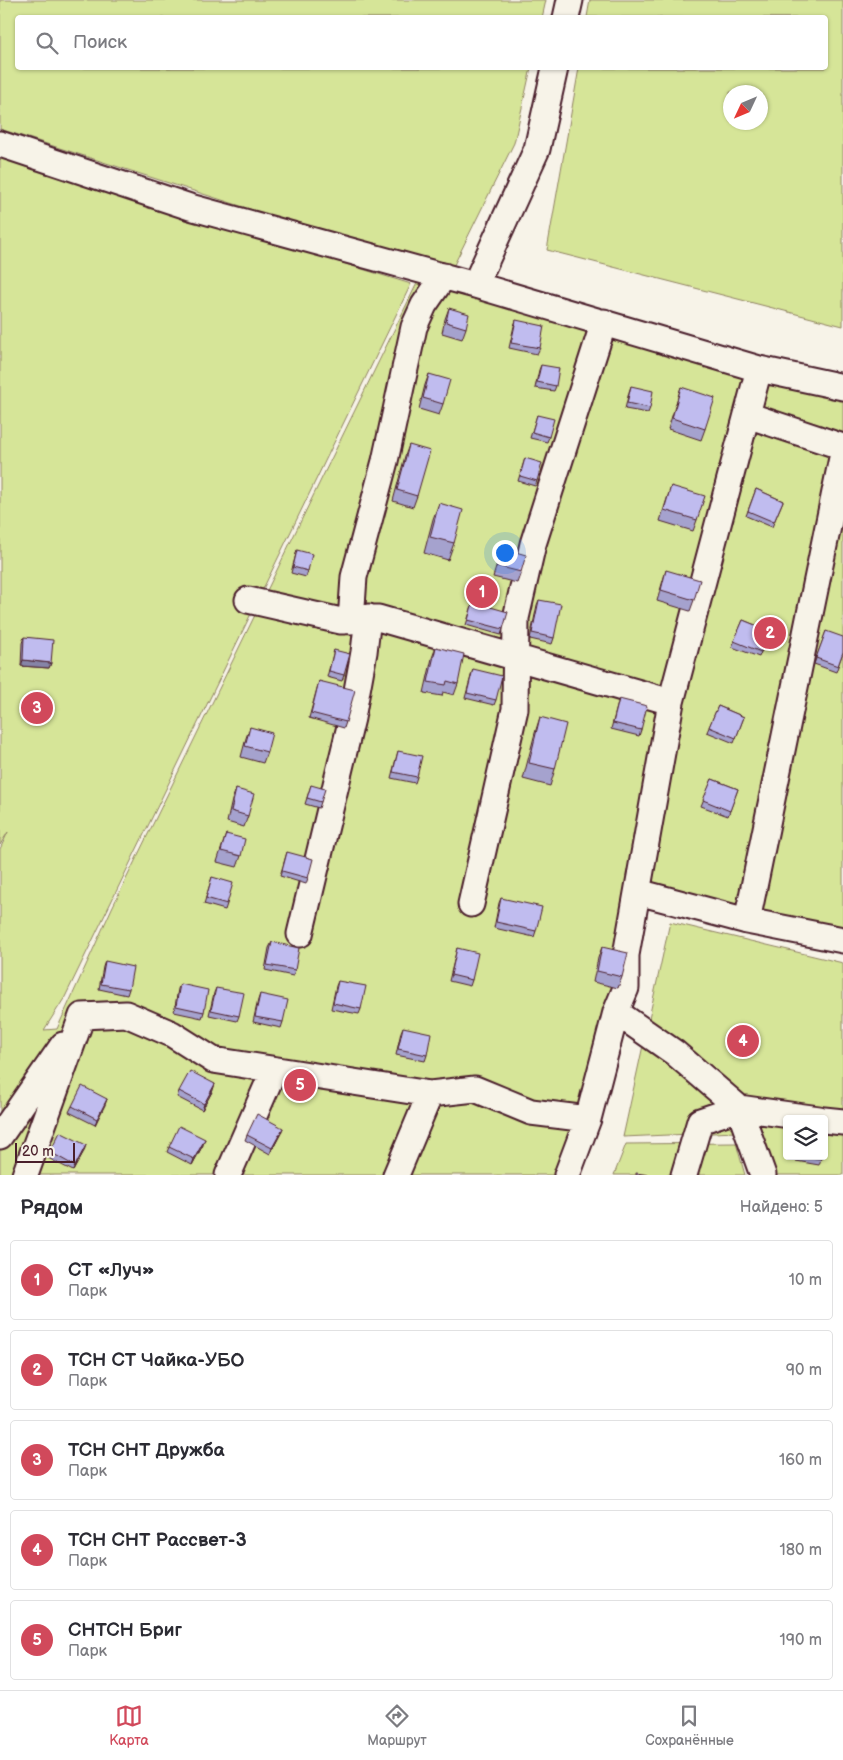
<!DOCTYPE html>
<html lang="ru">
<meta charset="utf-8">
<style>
body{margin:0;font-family:"Balsamiq Sans",sans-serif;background:#f2f2f3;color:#2b2b33}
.controls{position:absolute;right:15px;bottom:15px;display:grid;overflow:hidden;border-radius:5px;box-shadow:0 1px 4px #0004}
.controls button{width:45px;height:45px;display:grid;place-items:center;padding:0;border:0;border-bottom:1px solid #e1e1e2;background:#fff;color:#2b2b33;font:25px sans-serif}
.compass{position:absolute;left:723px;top:85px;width:45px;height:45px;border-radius:50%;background:#fff;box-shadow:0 1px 4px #0004;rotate:226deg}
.scale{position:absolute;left:15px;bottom:12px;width:60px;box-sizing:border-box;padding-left:5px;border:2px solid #4a1f2b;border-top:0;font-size:14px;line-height:18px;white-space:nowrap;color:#4a1f2b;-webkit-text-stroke:4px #f7f3e8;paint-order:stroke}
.you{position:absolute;left:504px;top:552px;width:18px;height:18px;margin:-12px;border:4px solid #fff;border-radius:50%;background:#1a73e8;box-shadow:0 0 0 8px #1a73e833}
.badge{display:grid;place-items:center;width:32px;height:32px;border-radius:50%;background:#d1495b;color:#fff;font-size:16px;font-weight:700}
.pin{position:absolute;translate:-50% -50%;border:2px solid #fff;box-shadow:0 1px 5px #0006}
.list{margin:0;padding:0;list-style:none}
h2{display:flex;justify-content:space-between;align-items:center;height:65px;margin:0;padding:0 20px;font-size:21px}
h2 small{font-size:16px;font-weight:400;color:#7c7c81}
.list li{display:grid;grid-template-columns:32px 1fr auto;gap:15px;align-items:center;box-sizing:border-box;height:80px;margin:0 10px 10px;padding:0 10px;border:1px solid #e1e1e2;border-radius:5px}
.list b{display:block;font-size:19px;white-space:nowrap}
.list p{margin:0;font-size:16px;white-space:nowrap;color:#7c7c81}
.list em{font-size:16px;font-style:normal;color:#7c7c81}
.icon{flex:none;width:28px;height:28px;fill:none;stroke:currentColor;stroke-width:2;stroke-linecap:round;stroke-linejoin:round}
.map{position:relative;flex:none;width:843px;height:1175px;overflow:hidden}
.search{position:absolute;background:#fff;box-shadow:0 1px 4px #0004;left:15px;right:15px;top:15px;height:55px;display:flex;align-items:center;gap:12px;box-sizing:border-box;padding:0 18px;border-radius:5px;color:#7c7c81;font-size:19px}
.sheet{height:515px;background:#fff}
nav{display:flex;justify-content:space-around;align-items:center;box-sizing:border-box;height:70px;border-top:1px solid #e1e1e2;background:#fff;font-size:14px;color:#7c7c81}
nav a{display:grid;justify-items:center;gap:2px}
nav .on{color:#d1495b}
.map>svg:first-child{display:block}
</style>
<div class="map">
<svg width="843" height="1175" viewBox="0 0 843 1175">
<rect width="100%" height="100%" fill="#f7f3e8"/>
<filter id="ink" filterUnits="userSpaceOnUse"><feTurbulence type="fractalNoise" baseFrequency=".02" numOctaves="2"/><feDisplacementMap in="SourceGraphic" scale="10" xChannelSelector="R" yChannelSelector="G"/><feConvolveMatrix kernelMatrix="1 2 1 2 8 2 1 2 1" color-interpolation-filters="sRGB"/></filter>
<g filter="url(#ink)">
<!-- green -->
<path fill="#d6e598" stroke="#908262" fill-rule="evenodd" d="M0,0H546L542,18H18V68H531L514,143L450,273L0,129Z
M590,0H843V326L547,250L579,68H826V18L587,17ZM730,92H760V122H730Z
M0,158L411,284L65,997L44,1030L57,1029L112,908L420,277L750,377L577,1175H0V849L8,832L0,845Z
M765,360L843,376V938L634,891Z
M670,922L843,963V1175H749L736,1132L623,1137ZM787,1119H824V1156H787Z
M736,1143L745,1175H614L626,1144Z"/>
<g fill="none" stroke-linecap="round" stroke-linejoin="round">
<defs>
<path id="minor" d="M566,18L570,0
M0,144L190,207L475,285L759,369L843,387
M475,285L537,149L555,68
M747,415L843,447
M248,600L341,621C354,621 365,617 378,618L671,702
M351,621L354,577L385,461L414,327L424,305L444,276
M638,892L747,921L843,940
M471,904L515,709L516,618L533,544L604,322
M747,921L843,453
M300,934L352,718L364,652L368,617
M616,1012L626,988V955L671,702L759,369
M82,1016L126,1014L172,1034L213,1060L430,1094L475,1089L531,1112L588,1119L616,1012L675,1053L739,1108L819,1119
M824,1120L843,1122
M0,1136L63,1045
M25,1175L82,1016
M228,1175L274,1070
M396,1175L430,1094
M567,1175L588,1119
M684,1175L700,1121L739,1108L763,1175"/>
</defs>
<!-- minor casing -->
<use href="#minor" stroke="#4a1f2b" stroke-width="29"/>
<!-- minor -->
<use href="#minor" stroke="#f7f3e8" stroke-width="25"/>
</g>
<!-- wall -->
<path fill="#a5a2ce" stroke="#4a1f2b" d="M449,308L466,328L462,339L442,333L445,319Z
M516,320L540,348L537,354L509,348L514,326Z
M541,365L556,386L554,391L535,388L539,370Z
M429,374L443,404L439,415L419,409L425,385Z
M631,386L650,408L648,413L625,409L629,392Z
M681,387L705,429L701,440L668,429Z
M537,415L549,437L547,442L530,438Z
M409,445L417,496L413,507L393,501L405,456Z
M525,458L537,481L535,486L518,481Z
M671,486L697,520L693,531L660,521Z
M756,489L783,501L772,527L746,516Z
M439,503L454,543L448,560L424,553L433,519Z
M502,548L521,572L517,583L493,577Z
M297,550L308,571L306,577L291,573Z
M666,570L694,600L690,611L657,601Z
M539,600L554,638L552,644L530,639L537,605Z
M473,602L503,629L501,635L466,625Z
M743,620L770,631L759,657L732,647Z
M826,631L843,652L836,672L814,664Z
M24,637L51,663L49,668L21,666L22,643Z
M436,647L458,684L454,695L443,692L442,696L424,693L432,658Z
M334,650L344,675L342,681L327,677Z
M473,669L496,700L494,705L465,698Z
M319,681L346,722L344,728L309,718Z
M619,699L641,730L639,736L611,729Z
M718,706L744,717L734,743L707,732Z
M540,717L555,769L550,786L523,779L535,733Z
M250,727L267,752L263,763L241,757L246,738Z
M398,751L417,777L415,783L391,778Z
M712,779L738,789L728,816L701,806Z
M311,785L321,802L319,808L305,804Z
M236,789L248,816L244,827L227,822L232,800Z
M226,834L241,856L237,867L217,862Z
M287,852L308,878L306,884L280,876Z
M212,877L227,904L225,910L204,904Z
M501,898L536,931L534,937L494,928L499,903Z
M272,942L295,970L293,976L265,970L269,948Z
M602,947L622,977L618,988L593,982L598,958Z
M457,948L472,980L470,986L449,981Z
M105,961L129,989L127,995L99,989L103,967Z
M338,981L361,1009L359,1014L331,1009L336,986Z
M180,984L204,1012L202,1018L174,1012L178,989Z
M216,988L239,1016L237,1021L209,1015L214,993Z
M260,994L283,1022L281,1028L253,1022L258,1000Z
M403,1027L427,1055L425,1061L396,1055L401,1032Z
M213,1090L202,1110L177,1097L179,1091Z
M107,1099L95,1125L69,1112L72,1106Z
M281,1133L270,1154L245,1140L247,1135Z
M203,1145L192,1165L167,1152L169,1147Z
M84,1151L73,1171L48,1158L50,1152Z
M797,1156H822L819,1165L796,1161Z"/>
<!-- shaded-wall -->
<path fill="#8684a7" stroke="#4a1f2b" d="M23,660L51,663L49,668L21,666Z
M215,1084L213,1090L202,1110L204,1104Z
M107,1099L105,1105L95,1125L97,1119Z
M283,1128L281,1133L270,1154L272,1148Z
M205,1139L203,1145L192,1165L194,1159Z
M86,1145L84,1151L73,1171L75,1166Z"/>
<!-- building -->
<path fill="#c0bcef" stroke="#4a1f2b" d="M449,308L469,314L466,328L446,322Z
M516,320L544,326L540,348L511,343Z
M541,365L559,368L556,386L537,382Z
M429,374L450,380L443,404L423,398Z
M631,386L653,391L650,408L627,403Z
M681,387L715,398L705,429L672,418Z
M537,415L554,419L549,437L532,432Z
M409,445L430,451L417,496L397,490Z
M525,458L542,463L537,481L520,476Z
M671,486L705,496L697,520L664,510Z
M756,489L783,501L774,522L748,511Z
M439,503L463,510L454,543L430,537Z
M502,548L526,555L521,572L497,566Z
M297,550L312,554L308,571L293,567Z
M666,570L700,580L694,600L661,590Z
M539,600L561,604L554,638L532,633Z
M473,602L508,612L503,629L468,620Z
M743,620L770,631L761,652L734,641Z
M826,631L843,637V652L838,666L816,658Z
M24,637L53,640L51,663L23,660Z
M436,647L464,654L458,684L447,681L446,685L428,682Z
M334,650L350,654L344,675L329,671Z
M473,669L502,676L496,700L467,693Z
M319,681L355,690L346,722L311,713Z
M619,699L647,706L641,730L613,723Z
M718,706L744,717L736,738L709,727Z
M540,717L566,724L555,769L529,763Z
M250,727L272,733L267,752L245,746Z
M398,751L422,756L417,777L393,772Z
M712,779L738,789L730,811L703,800Z
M311,785L325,789L321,802L307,798Z
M236,789L254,794L248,816L231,811Z
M226,834L245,839L241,856L221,851Z
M287,852L313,859L308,878L282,871Z
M212,877L233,883L227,904L206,898Z
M501,898L542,907L536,931L496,922Z
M272,942L299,948L295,970L267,965Z
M602,947L628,953L622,977L597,971Z
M457,948L478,953L472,980L451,975Z
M105,961L133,967L129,989L101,984Z
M338,981L366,986L361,1009L333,1003Z
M180,984L208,990L204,1012L176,1006Z
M216,988L244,993L239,1016L211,1010Z
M260,994L288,1000L283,1022L255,1017Z
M403,1027L431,1033L427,1055L398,1049Z
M190,1071L215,1084L204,1104L179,1091Z
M82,1086L107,1099L97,1119L72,1106Z
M257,1114L283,1128L272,1148L247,1135Z
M179,1126L205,1139L194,1159L169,1147Z
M60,1132L86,1145L75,1166L50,1152Z
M804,1156H822L821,1159Z
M636,1173L649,1175H636Z"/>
</g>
</svg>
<div class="controls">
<button><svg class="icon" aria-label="layers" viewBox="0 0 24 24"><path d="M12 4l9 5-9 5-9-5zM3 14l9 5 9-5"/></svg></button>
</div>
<svg class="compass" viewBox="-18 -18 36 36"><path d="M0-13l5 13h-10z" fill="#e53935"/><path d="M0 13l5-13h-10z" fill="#7c7c81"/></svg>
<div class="scale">20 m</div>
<div class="you"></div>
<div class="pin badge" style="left:482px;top:592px">1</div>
<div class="pin badge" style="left:770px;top:633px">2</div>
<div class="pin badge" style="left:37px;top:708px">3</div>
<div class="pin badge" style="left:743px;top:1041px">4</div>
<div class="pin badge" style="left:300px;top:1085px">5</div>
<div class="search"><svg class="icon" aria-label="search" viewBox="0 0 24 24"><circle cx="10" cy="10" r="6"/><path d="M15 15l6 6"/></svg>Поиск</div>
</div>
<section class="sheet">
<h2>Рядом<small>Найдено: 5</small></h2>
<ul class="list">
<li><span class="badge">1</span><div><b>СТ «Луч»</b><p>Парк</p></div><em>10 m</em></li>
<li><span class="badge">2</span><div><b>ТСН СТ Чайка-УБО</b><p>Парк</p></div><em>90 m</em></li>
<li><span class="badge">3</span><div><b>ТСН СНТ Дружба</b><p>Парк</p></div><em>160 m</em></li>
<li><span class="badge">4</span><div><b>ТСН СНТ Рассвет-3</b><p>Парк</p></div><em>180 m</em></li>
<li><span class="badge">5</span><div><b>СНТСН Бриг</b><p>Парк</p></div><em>190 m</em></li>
</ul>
</section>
<nav>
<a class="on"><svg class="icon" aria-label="map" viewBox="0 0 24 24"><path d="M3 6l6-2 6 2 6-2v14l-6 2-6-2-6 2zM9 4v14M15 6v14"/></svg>Карта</a>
<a><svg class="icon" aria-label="directions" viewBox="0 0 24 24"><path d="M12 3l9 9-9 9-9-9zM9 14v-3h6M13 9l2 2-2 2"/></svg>Маршрут</a>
<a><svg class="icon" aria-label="saved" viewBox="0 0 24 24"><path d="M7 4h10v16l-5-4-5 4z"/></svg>Сохранённые</a>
</nav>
